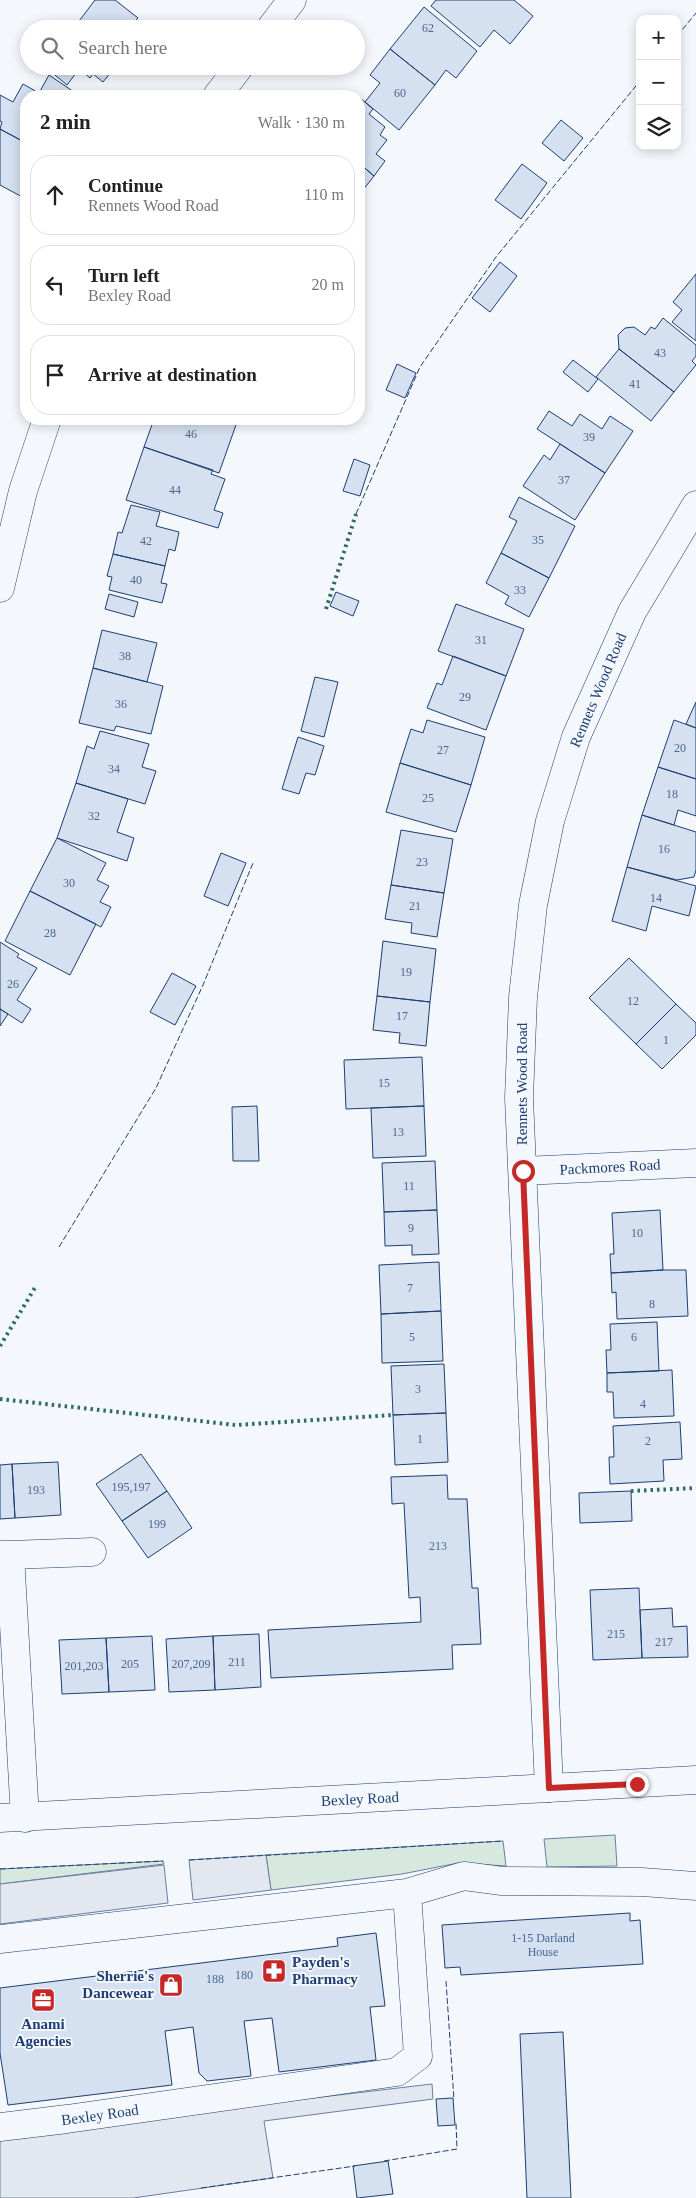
<!DOCTYPE html>
<meta charset="utf-8">
<style>
body{margin:0;font-family:"Times New Roman",serif;background:#f2f2f2;color:#222}
.controls{position:absolute;right:15px;top:15px;display:grid;overflow:hidden;border-radius:10px;box-shadow:0 2px 12px #0003}
.controls button{width:45px;height:45px;display:grid;place-items:center;padding:0;border:0;border-bottom:1px solid #e0e0e0;background:#fff;color:#222;font:25px sans-serif}
.stop{position:absolute;width:15px;height:15px;margin:-11px;border:4px solid #c62828;border-radius:50%;background:#fff}
.stop.end{background:#c62828;border-color:#fff;box-shadow:0 1px 5px #0008}
.list{margin:0;padding:0;list-style:none}
h2{display:flex;justify-content:space-between;align-items:center;height:65px;margin:0;padding:0 20px;font-size:21px}
h2 small{font-size:16px;font-weight:400;color:#767676}
.list li{display:grid;grid-template-columns:32px 1fr auto;gap:15px;align-items:center;box-sizing:border-box;height:80px;margin:0 10px 10px;padding:0 10px;border:1px solid #e0e0e0;border-radius:20px}
.list b{display:block;font-size:19px;white-space:nowrap}
.list p{margin:0;font-size:16px;white-space:nowrap;color:#767676}
.list em{font-size:16px;font-style:normal;color:#767676}
.icon{flex:none;width:28px;height:28px;fill:none;stroke:currentColor;stroke-width:2;stroke-linecap:round;stroke-linejoin:round}
.map{position:relative;flex:none;width:696px;height:2198px;overflow:hidden}
.search{position:absolute;background:#fff;box-shadow:0 2px 12px #0003;left:20px;top:20px;width:345px;height:55px;display:flex;align-items:center;gap:12px;box-sizing:border-box;padding:0 18px;border-radius:28px;color:#767676;font-size:19px}
.panel{position:absolute;background:#fff;box-shadow:0 2px 12px #0003;left:20px;top:90px;width:345px;height:335px;border-radius:20px}
.map>svg:first-child{display:block}
</style>
<div class="map">
<svg width="696" height="2198" viewBox="0 0 696 2198">
<rect width="100%" height="100%" fill="#f4f7fb"/>
<!-- green -->
<path fill="#d7e8df" stroke="#687fa3" d="M615,1835L617,1866L547,1867L544,1839Z
M503,1841L506,1866L458,1863L402,1874L271,1890L266,1855Z
M163,1861L164,1864L0,1884V1869Z"/>
<!-- parking -->
<path fill="#e3e8f0" stroke="#687fa3" d="M266,1855L271,1890L193,1900L189,1860Z
M164,1865L168,1903L0,1924V1884Z
M432,2084L433,2099L264,2121L273,2178L133,2198H0V2135Z"/>
<!-- building -->
<path fill="#d5e0f0" stroke="#1d3f73" d="M95,0H115L138,18L135,21L144,29H89L79,21Z
M436,0H514L533,16L510,44L494,30L480,47L431,6Z
M424,7L477,51L456,78L446,70L435,85L390,49Z
M79,21L89,29H73Z
M390,49L435,85L399,130L365,102L380,83L370,75Z
M44,66H68L76,73L67,85Z
M76,66H116L103,82L93,74L90,78Z
M49,75L77,94L76,96H26V143L0,129L2,122L0,121V95L13,102L23,84L39,93Z
M359,97L373,109L369,114L385,127L380,135L387,140L376,154L385,161L374,176L359,163Z
M561,120L583,138L564,161L542,143Z
M0,129L26,143V199L0,185Z
M359,163L374,176L359,195Z
M522,164L547,183L521,219L495,200Z
M500,262L517,276L490,312L472,298Z
M696,274V341L672,322L682,310L673,302Z
M663,318L696,345V356L692,361L696,365L674,392L619,349L618,335L625,328L634,327L645,335L651,327L655,329Z
M619,349L674,392L651,421L596,377Z
M573,360L598,379L588,392L563,372Z
M397,364L416,373L405,398L386,390Z
M549,411L572,426L580,414L602,429L610,416L633,431L605,473L537,429Z
M154,419L170,421L171,419H228L237,422L219,473L144,447Z
M560,444L605,473L575,520L523,486L544,455L550,460Z
M144,447L213,470L211,474L225,479L214,510L223,513L218,528L126,500Z
M354,459L370,465L360,496L343,491Z
M519,497L575,526L549,578L501,553L517,521L509,517Z
M131,505L160,512L156,526L179,532L175,551L169,549L165,566L113,554L118,532L122,533Z
M501,553L549,578L529,617L505,604L509,596L486,583Z
M113,554L165,566L161,583L167,584L162,603L109,590L112,577L107,576Z
M336,592L359,601L353,616L330,606Z
M109,594L138,602L134,617L105,609Z
M456,604L524,629L506,676L438,651Z
M102,630L157,643L147,682L93,668Z
M453,656L506,676L486,730L427,708L437,683L442,685Z
M93,668L163,686L151,734L116,726L114,731L79,723Z
M315,677L338,682L324,737L301,731Z
M696,702V728L686,724Z
M427,720L485,737L471,785L400,763L411,729L423,733Z
M674,720L696,728V779L658,767Z
M100,731L149,744L142,767L156,771L145,804L76,783L87,746L94,749Z
M298,737L324,746L315,775L306,773L299,794L282,789Z
M400,763L471,785L456,832L386,812Z
M658,767L696,779V816L678,810L674,825L642,815Z
M76,783L128,799L117,832L134,838L127,861L57,838Z
M642,815L696,832V870L694,877L677,880L627,867Z
M401,830L453,839L444,893L391,885Z
M57,838L106,863L97,880L109,886L100,902L111,907L101,927L30,891Z
M221,853L246,863L228,906L204,896Z
M627,867L696,886L689,916L652,906L646,931L612,921Z
M391,885L444,893L437,937L411,933L412,923L385,919Z
M30,891L96,924L70,975L5,941Z
M383,941L436,949L430,1002L377,996Z
M0,942L19,954L17,957L37,968L17,1000L31,1009L22,1023L0,1009Z
M629,958L676,1004L636,1044L589,998Z
M172,973L196,986L175,1025L150,1012Z
M377,996L430,1002L426,1046L399,1043L400,1033L373,1030Z
M676,1004L696,1023V1035L662,1069L636,1044Z
M0,1009L8,1014L0,1026Z
M422,1057L424,1106L346,1109L344,1060Z
M257,1106L259,1161H233L232,1107Z
M424,1106L426,1156L373,1158L371,1108Z
M435,1161L437,1210L384,1212L382,1163Z
M437,1210L439,1254L412,1255V1245L385,1246L384,1212Z
M660,1210L663,1270L611,1273L610,1254H614L612,1213Z
M439,1262L441,1311L381,1314L379,1265Z
M663,1270H686L688,1316L617,1319L616,1292L612,1293L611,1273Z
M441,1311L443,1361L382,1363L381,1314Z
M657,1322L659,1371L607,1373L606,1350H611L610,1324Z
M444,1364L446,1413L393,1415L391,1366Z
M672,1370L674,1416L614,1418L613,1392H607V1373Z
M446,1413L448,1462L395,1465L393,1415Z
M680,1422L682,1459L663,1460L664,1481L610,1484L609,1457H614L613,1426Z
M141,1454L167,1491L122,1521L96,1484Z
M58,1462L61,1515L15,1518L12,1464Z
M12,1464L15,1518L0,1519V1465Z
M447,1475L448,1499H467L472,1588H478L481,1644L452,1645L453,1669L271,1678L268,1630L421,1622L420,1597L409,1598L404,1503L392,1504L391,1477Z
M167,1491L192,1528L148,1558L122,1521Z
M631,1491L632,1521L580,1523L579,1493Z
M639,1588L642,1658L593,1660L590,1590Z
M672,1608L673,1627L687,1626L688,1657L642,1658L640,1610Z
M259,1634L261,1687L215,1690L213,1636Z
M152,1636L155,1690L109,1692L106,1638Z
M213,1636L215,1690L169,1692L166,1639Z
M106,1638L109,1692L62,1694L59,1640Z
M630,1913V1921L640,1920L643,1964L461,1975L460,1967L445,1968L442,1925Z
M376,1933L385,2006L370,2007L376,2060L279,2072L272,2018L244,2021L251,2076L207,2081L199,2073L193,2027L165,2031L172,2085L8,2105L0,2053V1988L338,1946L337,1938Z
M563,2032L571,2198H527L520,2034Z
M453,2098L455,2125L438,2126L436,2099Z
M388,2161L393,2194L357,2198L353,2166Z"/>
<g fill="none" stroke-linecap="round" stroke-linejoin="round">
<defs>
<path id="minor" d="M270,29L292,0
M217,96L240,66
M0,588L23,491L47,419
M523,1171L696,1163
M0,1555H10L25,1818
M10,1555L92,1552
M549,1788L519,1098L523,997L533,905L550,821L576,737L632,612L696,505
M0,1939L407,1893L464,1876L502,1881L642,1882L696,1886
M0,2127L67,2119L397,2072L418,2056L407,1893"/>
<path id="major" d="M0,1818L696,1780"/>
</defs>
<!-- minor casing -->
<use href="#minor" stroke="#1d3f73" stroke-width="29"/>
<!-- major casing -->
<use href="#major" stroke="#1d3f73" stroke-width="29"/>
<!-- minor -->
<use href="#minor" stroke="#f4f7fb" stroke-width="28"/>
<!-- major -->
<use href="#major" stroke="#f4f7fb" stroke-width="28"/>
<!-- hedge -->
<path stroke="#2c6c60" stroke-width="4" stroke-dasharray="2.5 4" stroke-linecap="butt" d="M326,609L356,514
M0,1346L36,1286
M0,1399L236,1425L393,1415
M631,1491L696,1488"/>
<!-- fence -->
<path stroke="#1d3f73" stroke-width="1" stroke-dasharray="6 2.5" stroke-linecap="butt" d="M677,36L696,13
M356,514L420,367L496,257L640,81
M59,1247L156,1088L203,985L253,863
M189,1860L503,1841
M0,1869L163,1861
M446,1981L454,2100
M384,2161L457,2149L456,2123
M201,2188L355,2166"/>
</g>
<g fill="none" stroke-linecap="round" stroke-linejoin="round">
<!-- route -->
<path stroke="#c62828" stroke-width="6" d="M523,1171L549,1788L637,1784"/>
</g>
<!-- icons -->
<defs>
<symbol id="pharmacy-square" viewBox="-11 -11 22 22"><rect x="-9" y="-9" width="18" height="18" rx="4" fill="#c62828" stroke="#f4f7fb"/><path d="M-2-6h4v4h4v4h-4v4h-4v-4h-4v-4h4Z" fill="#fff"/></symbol>
<symbol id="shop-square" viewBox="-11 -11 22 22"><rect x="-9" y="-9" width="18" height="18" rx="4" fill="#c62828" stroke="#f4f7fb"/><path d="M-5-2.5h2.3a2.7 3.5 0 0 1 5.4 0H5L5.5 6h-11ZM-1.5-2.5h3a1.5 2.3 0 0 0-3 0Z" fill="#fff"/></symbol>
<symbol id="office-square" viewBox="-11 -11 22 22"><rect x="-9" y="-9" width="18" height="18" rx="4" fill="#c62828" stroke="#f4f7fb"/><path d="M-6-3h4V-5.5h4V-3h4V5H-6ZM-1-4.5V-3h2v-1.5ZM-6 0V1H6V0Z" fill="#fff"/></symbol>
</defs>
<g fill-rule="evenodd">
<use href="#pharmacy-square" x="260" y="1957" width="28" height="28"/>
<use href="#shop-square" x="157" y="1971" width="28" height="28"/>
<use href="#office-square" x="29" y="1986" width="28" height="28"/>
</g>
<g text-anchor="middle" stroke-width="4" stroke-linejoin="round" paint-order="stroke">
<!-- number labels -->
<g font-size="12" fill="#4b6792">
<text x="428" y="32">62</text>
<text x="400" y="97">60</text>
<text x="660" y="357">43</text>
<text x="635" y="388">41</text>
<text x="191" y="438">46</text>
<text x="589" y="441">39</text>
<text x="564" y="484">37</text>
<text x="175" y="494">44</text>
<text x="538" y="544">35</text>
<text x="146" y="545">42</text>
<text x="136" y="584">40</text>
<text x="520" y="594">33</text>
<text x="481" y="644">31</text>
<text x="125" y="660">38</text>
<text x="465" y="701">29</text>
<text x="121" y="708">36</text>
<text x="680" y="752">20</text>
<text x="443" y="754">27</text>
<text x="114" y="773">34</text>
<text x="672" y="798">18</text>
<text x="428" y="802">25</text>
<text x="94" y="820">32</text>
<text x="664" y="853">16</text>
<text x="422" y="866">23</text>
<text x="69" y="887">30</text>
<text x="656" y="902">14</text>
<text x="415" y="910">21</text>
<text x="50" y="937">28</text>
<text x="406" y="976">19</text>
<text x="13" y="988">26</text>
<text x="633" y="1005">12</text>
<text x="402" y="1020">17</text>
<text x="666" y="1044">1</text>
<text x="384" y="1087">15</text>
<text x="398" y="1136">13</text>
<text x="409" y="1190">11</text>
<text x="411" y="1232">9</text>
<text x="637" y="1237">10</text>
<text x="410" y="1292">7</text>
<text x="652" y="1308">8</text>
<text x="412" y="1341">5</text>
<text x="634" y="1341">6</text>
<text x="418" y="1393">3</text>
<text x="643" y="1408">4</text>
<text x="420" y="1443">1</text>
<text x="648" y="1445">2</text>
<text x="131" y="1491">195,197</text>
<text x="36" y="1494">193</text>
<text x="157" y="1528">199</text>
<text x="438" y="1550">213</text>
<text x="616" y="1638">215</text>
<text x="664" y="1646">217</text>
<text x="237" y="1666">211</text>
<text x="130" y="1668">205</text>
<text x="191" y="1668">207,209</text>
<text x="84" y="1670">201,203</text>
<text x="543" y="1942">1-15 Darland<tspan x="543" dy="14">House</tspan></text>
<text x="244" y="1979">180</text>
<text x="215" y="1983">188</text>
</g>
<!-- street labels -->
<g font-size="15" fill="#1d3f73" stroke="#f4f7fb">
<text transform="translate(598 690) rotate(-67)" y="5">Rennets Wood Road</text>
<text transform="translate(522 1084) rotate(-90)" y="5">Rennets Wood Road</text>
<text transform="translate(610 1167) rotate(-3)" y="5">Packmores Road</text>
<text transform="translate(360 1799) rotate(-3)" y="5">Bexley Road</text>
<text transform="translate(100 2115) rotate(-8)" y="5">Bexley Road</text>
</g>
<!-- poi labels -->
<g font-size="15" font-weight="bold" fill="#1d3f73" stroke="#f4f7fb" text-anchor="start">
<text x="292" y="1967">Payden's<tspan x="292" dy="17">Pharmacy</tspan></text>
<text x="154" y="1981" text-anchor="end">Sherrie's<tspan x="154" dy="17">Dancewear</tspan></text>
<text x="43" y="2029" text-anchor="middle">Anami<tspan x="43" dy="17">Agencies</tspan></text>
</g>
</g>
</svg>
<div class="controls">
<button>+</button>
<button>−</button>
<button><svg class="icon" aria-label="layers" viewBox="0 0 24 24"><path d="M12 4l9 5-9 5-9-5zM3 14l9 5 9-5"/></svg></button>
</div>
<div class="stop" style="left:523px;top:1171px"></div>
<div class="stop end" style="left:637px;top:1784px"></div>
<div class="search"><svg class="icon" aria-label="search" viewBox="0 0 24 24"><circle cx="10" cy="10" r="6"/><path d="M15 15l6 6"/></svg>Search here</div>
<section class="panel">
<h2>2 min<small>Walk · 130 m</small></h2>
<ul class="list">
<li><svg class="icon" aria-label="ahead" viewBox="0 0 24 24"><path d="M12 20V5M6 11l6-6 6 6"/></svg><div><b>Continue</b><p>Rennets Wood Road</p></div><em>110 m</em></li>
<li><svg class="icon" aria-label="left" viewBox="0 0 24 24"><path d="M17 20v-9H6M10 6l-5 5 5 5"/></svg><div><b>Turn left</b><p>Bexley Road</p></div><em>20 m</em></li>
<li><svg class="icon" aria-label="arrive" viewBox="0 0 24 24"><path d="M6 21V4h12l-3 4 3 4H6"/></svg><div><b>Arrive at destination</b></div></li>
</ul>
</section>
</div>
